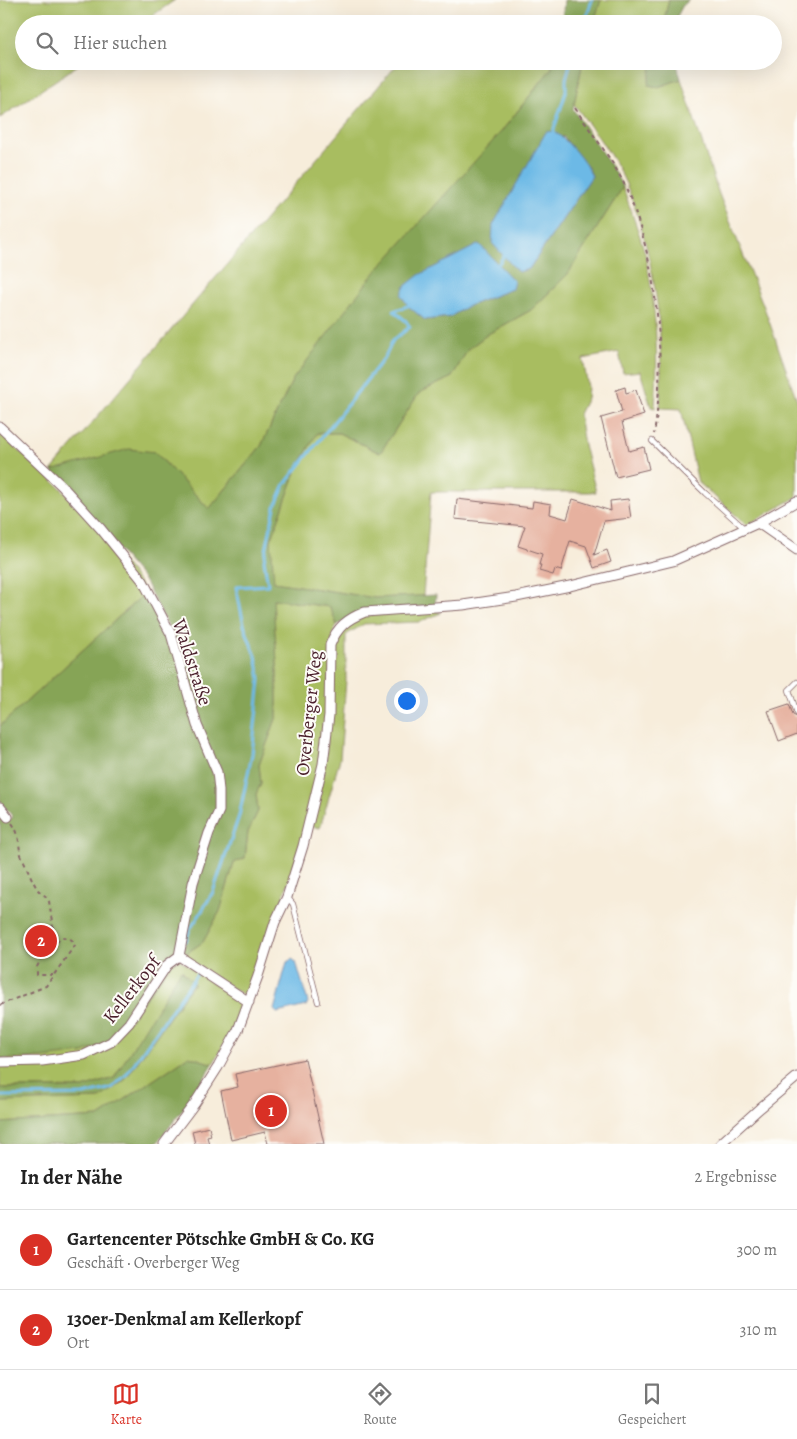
<!DOCTYPE html>
<html lang="de">
<meta charset="utf-8">
<style>
body{margin:0;font-family:Alegreya,serif;background:#f6f6f6;color:#222}
.you{position:absolute;left:406px;top:700px;width:18px;height:18px;margin:-12px;border:4px solid #fff;border-radius:50%;background:#1a73e8;box-shadow:0 0 0 8px #1a73e833}
.badge{display:grid;place-items:center;width:32px;height:32px;border-radius:50%;background:#d93025;color:#fff;font-size:16px;font-weight:700}
.pin{position:absolute;translate:-50% -50%;border:2px solid #fff;box-shadow:0 1px 5px #0006}
.list{margin:0;padding:0;list-style:none}
h2{display:flex;justify-content:space-between;align-items:center;height:65px;margin:0;padding:0 20px;font-size:21px}
h2 small{font-size:16px;font-weight:400;color:#767676}
.list li{display:grid;grid-template-columns:32px 1fr auto;gap:15px;align-items:center;box-sizing:border-box;height:80px;padding:0 20px;border-top:1px solid #e0e0e0}
.list b{display:block;font-size:19px;white-space:nowrap}
.list p{margin:0;font-size:16px;white-space:nowrap;color:#767676}
.list em{font-size:16px;font-style:normal;color:#767676}
.icon{flex:none;width:28px;height:28px;fill:none;stroke:currentColor;stroke-width:2;stroke-linecap:round;stroke-linejoin:round}
.map{position:relative;flex:none;width:797px;height:1144px;overflow:hidden}
.search{position:absolute;background:#fff;box-shadow:0 5px 20px #0002;left:15px;right:15px;top:15px;height:55px;display:flex;align-items:center;gap:12px;box-sizing:border-box;padding:0 18px;border-radius:28px;color:#767676;font-size:19px}
.sheet{height:225px;background:#fff}
nav{display:flex;justify-content:space-around;align-items:center;box-sizing:border-box;height:70px;border-top:1px solid #e0e0e0;background:#fff;font-size:14px;color:#767676}
nav a{display:grid;justify-items:center;gap:2px}
nav .on{color:#d93025}
.map>svg:first-child{display:block}
</style>
<div class="map">
<svg width="797" height="1144" viewBox="0 0 797 1144">
<rect width="100%" height="100%" fill="#fdfcf7"/>
<filter id="ink" filterUnits="userSpaceOnUse"><feTurbulence type="fractalNoise" baseFrequency=".02" numOctaves="2"/><feDisplacementMap in="SourceGraphic" scale="10" xChannelSelector="R" yChannelSelector="G"/><feConvolveMatrix kernelMatrix="1 2 1 2 8 2 1 2 1" color-interpolation-filters="sRGB"/></filter>
<filter id="wash" filterUnits="userSpaceOnUse"><feTurbulence type="fractalNoise" baseFrequency=".0096" numOctaves="4" result="noise"/><feDisplacementMap in="SourceGraphic" scale="20" xChannelSelector="R" yChannelSelector="G"/><feGaussianBlur stdDeviation="1.12" result="paint"/><feColorMatrix in="noise" values="0 0 0 0 0 0 0 0 0 0 0 0 0 0 0 0 0 1.4 0 .05"/><feComposite in="paint" operator="in"/></filter>
<g filter="url(#wash)">
<rect width="100%" height="100%" fill="#f7eddb"/>
<!-- green -->
<path fill="#a8bd61" stroke="#796e46" d="M0,0H175L140,24H24V61H84L0,118Z
M601,0H669L663,24H593Z
M400,61H554L551,69L501,132L293,379L261,446L209,509L155,452L51,471Z
M583,61H653L649,85L658,87L681,79L719,194L764,307L797,400V497L747,525L698,482L681,409L660,408C663,342 659,290 641,227C635,207 629,188 619,170C607,147 589,125 574,104Z
M623,187C630,209 639,231 645,253C656,304 659,356 655,408L651,407L640,371L623,373L619,352L583,359L588,387L587,398L579,414L584,445L596,492H431L423,596L375,598L273,582L271,540L297,469L316,433H339L380,453L419,393L452,377L468,349L488,334L531,310L567,275Z
M0,434L60,487L99,530L146,592L0,726Z
M272,599L330,607L337,625L333,634L322,765L301,846L248,998L182,956L203,942L220,911L234,863L245,858L248,832L258,811L256,794L261,783L259,765L277,716V664Z
M435,610L441,613L419,622L364,624L346,635V680L340,759L320,828L311,826L325,766L333,646L342,628L366,615Z
M179,959L243,1004L239,1016L213,1064L189,1056L99,1117L0,1123V1102L99,1099L194,984L182,970L114,1078L83,1088H0V1065Z"/>
<!-- forest -->
<path fill="#86a457" stroke="#686241" fill-rule="evenodd" d="M564,0H601L593,24H562Z
M669,0H690L683,5L673,24H663Z
M554,61H583L573,109L612,168L623,187L567,275L531,310L488,334L468,349L452,377L419,393L380,453L339,433H317L297,469L271,540L274,582L375,598L436,595L435,606L365,611L337,625L330,607L273,599L277,664V716L259,765L261,783L256,794L258,811L248,832L245,858L234,863L220,911L203,942L182,956L195,884L210,833L220,789L198,724L172,633L144,580L51,471L129,449L155,452L209,509L261,446L293,379L371,277L501,132L551,69ZM563,136L589,169L592,176L529,269L518,272ZM479,244L512,289L466,307L450,317L425,320L408,306L457,256Z
M653,61H676L681,79L658,87L648,85Z
M146,592L169,634L216,773L218,811L208,833L178,955L128,1022L110,1041L83,1053L42,1058L0,1059V814L6,822L13,817L0,801V726Z
M181,970L194,983L125,1080L99,1099L0,1102V1088H83L114,1078Z
M189,1056L213,1064L191,1099L157,1143L0,1144V1123L99,1117Z"/>
<!-- water -->
<path fill="#6cb9e6" stroke="#5b6c88" d="M553,131C567,139 585,161 592,176L529,269L518,272L492,243L493,225L546,132Z
M479,244L514,281L512,289L466,307L450,317L425,320L408,306L401,295L405,286L419,275Z
M292,959L296,962L308,1002L306,1006L277,1013L274,1010L287,962Z"/>
<g fill="none" stroke-linecap="round" stroke-linejoin="round">
<!-- stream -->
<path stroke="#6cb9e6" stroke-width="3" d="M584,24L592,0
M552,135L566,92V79L571,61
M497,266L506,253
M186,941L190,929L199,916L213,892L239,816L252,754L260,679L256,656L250,642L244,625L236,587L268,585L264,560L275,507L285,484L385,357L393,340L410,327L406,321L394,311L410,305
M0,1096L84,1095L112,1088L126,1075L197,974"/>
</g>
<g id="blocks">
<!-- building -->
<path fill="#e6b19f" d="M625,387L626,393L636,390L644,415L622,422L629,451L644,447L649,469L616,477L601,418L622,412L616,390Z
M457,499L532,508L533,501L551,504L550,514L567,519L573,499L611,511L610,501L628,499L631,518L604,521L594,555L607,550L611,562L594,568L586,546L570,541L561,571L555,569L553,575L539,571L541,565H539L542,554L518,546L525,526L455,519Z
M789,704L793,715L797,717V734L779,741L768,711Z
M305,1059L324,1144H268L265,1132L231,1140L221,1091L238,1087L235,1074Z
M209,1127L211,1136L207,1137L209,1144H195L192,1131Z"/>
</g>
</g>
<g filter="url(#ink)">
<use href="#blocks" fill-opacity="0" stroke="#876769" stroke-width="1"/>
<g fill="none" stroke-linecap="round" stroke-linejoin="round">
<defs>
<path id="service" d="M652,441L705,493L745,529
M797,682L789,690L797,713
M287,897L293,904L318,1002"/>
<path id="minor" d="M0,427L62,486L101,529L143,581L171,634L197,725L217,772L219,790V811L209,833L193,883L179,956
M758,523L797,550
M0,807L8,817
M0,1062L42,1061L84,1055L111,1042L129,1023L167,965L179,956L249,1002
M164,1144L195,1103L218,1067L238,1030L258,976L275,922L287,897L303,846L323,764L329,715L330,645C337,627 347,619 365,612L463,605L516,597L570,586L673,561L758,523L797,501
M720,1144L760,1108L797,1077"/>
</defs>
<!-- service casing -->
<use href="#service" stroke="#876769" stroke-width="6"/>
<!-- minor casing -->
<use href="#minor" stroke="#876769" stroke-width="11"/>
<!-- path -->
<path stroke="#876769" stroke-width="2" stroke-dasharray="4 4" stroke-linecap="butt" d="M575,108C592,134 613,160 626,188C657,261 667,356 654,434
M12,823C22,837 17,846 22,857C27,867 32,881 38,890C42,894 47,896 49,901L55,942
M34.5 941a5.5 5.5 0 1 1 11 0a5.5 5.5 0 1 1-11 0Z
M50,954L42,957L37,967V975H53
M0,1005L46,986L75,945C73,939 68,937 62,937L55,943L54,951L50,954L43,945"/>
<!-- service -->
<use href="#service" stroke="#fff" stroke-width="4.5"/>
<!-- minor -->
<use href="#minor" stroke="#fff" stroke-width="9"/>
</g>
</g>
<g text-anchor="middle" stroke-width="4" stroke-linejoin="round" paint-order="stroke">
<!-- street labels -->
<g font-size="19" fill="#4a1f2b" stroke="#fdfcf7">
<text transform="translate(193 662) rotate(72)" y="7">Waldstraße</text>
<text transform="translate(308 713) rotate(-84)" y="7">Overberger Weg</text>
<text transform="translate(131 989) rotate(-52)" y="7">Kellerkopf</text>
</g>
</g>
</svg>
<div class="you"></div>
<div class="pin badge" style="left:271px;top:1111px">1</div>
<div class="pin badge" style="left:41px;top:941px">2</div>
<div class="search"><svg class="icon" aria-label="search" viewBox="0 0 24 24"><circle cx="10" cy="10" r="6"/><path d="M15 15l6 6"/></svg>Hier suchen</div>
</div>
<section class="sheet">
<h2>In der Nähe<small>2 Ergebnisse</small></h2>
<ul class="list">
<li><span class="badge">1</span><div><b>Gartencenter Pötschke GmbH &amp; Co. KG</b><p>Geschäft · Overberger Weg</p></div><em>300 m</em></li>
<li><span class="badge">2</span><div><b>130er-Denkmal am Kellerkopf</b><p>Ort</p></div><em>310 m</em></li>
</ul>
</section>
<nav>
<a class="on"><svg class="icon" aria-label="map" viewBox="0 0 24 24"><path d="M3 6l6-2 6 2 6-2v14l-6 2-6-2-6 2zM9 4v14M15 6v14"/></svg>Karte</a>
<a><svg class="icon" aria-label="directions" viewBox="0 0 24 24"><path d="M12 3l9 9-9 9-9-9zM9 14v-3h6M13 9l2 2-2 2"/></svg>Route</a>
<a><svg class="icon" aria-label="saved" viewBox="0 0 24 24"><path d="M7 4h10v16l-5-4-5 4z"/></svg>Gespeichert</a>
</nav>
